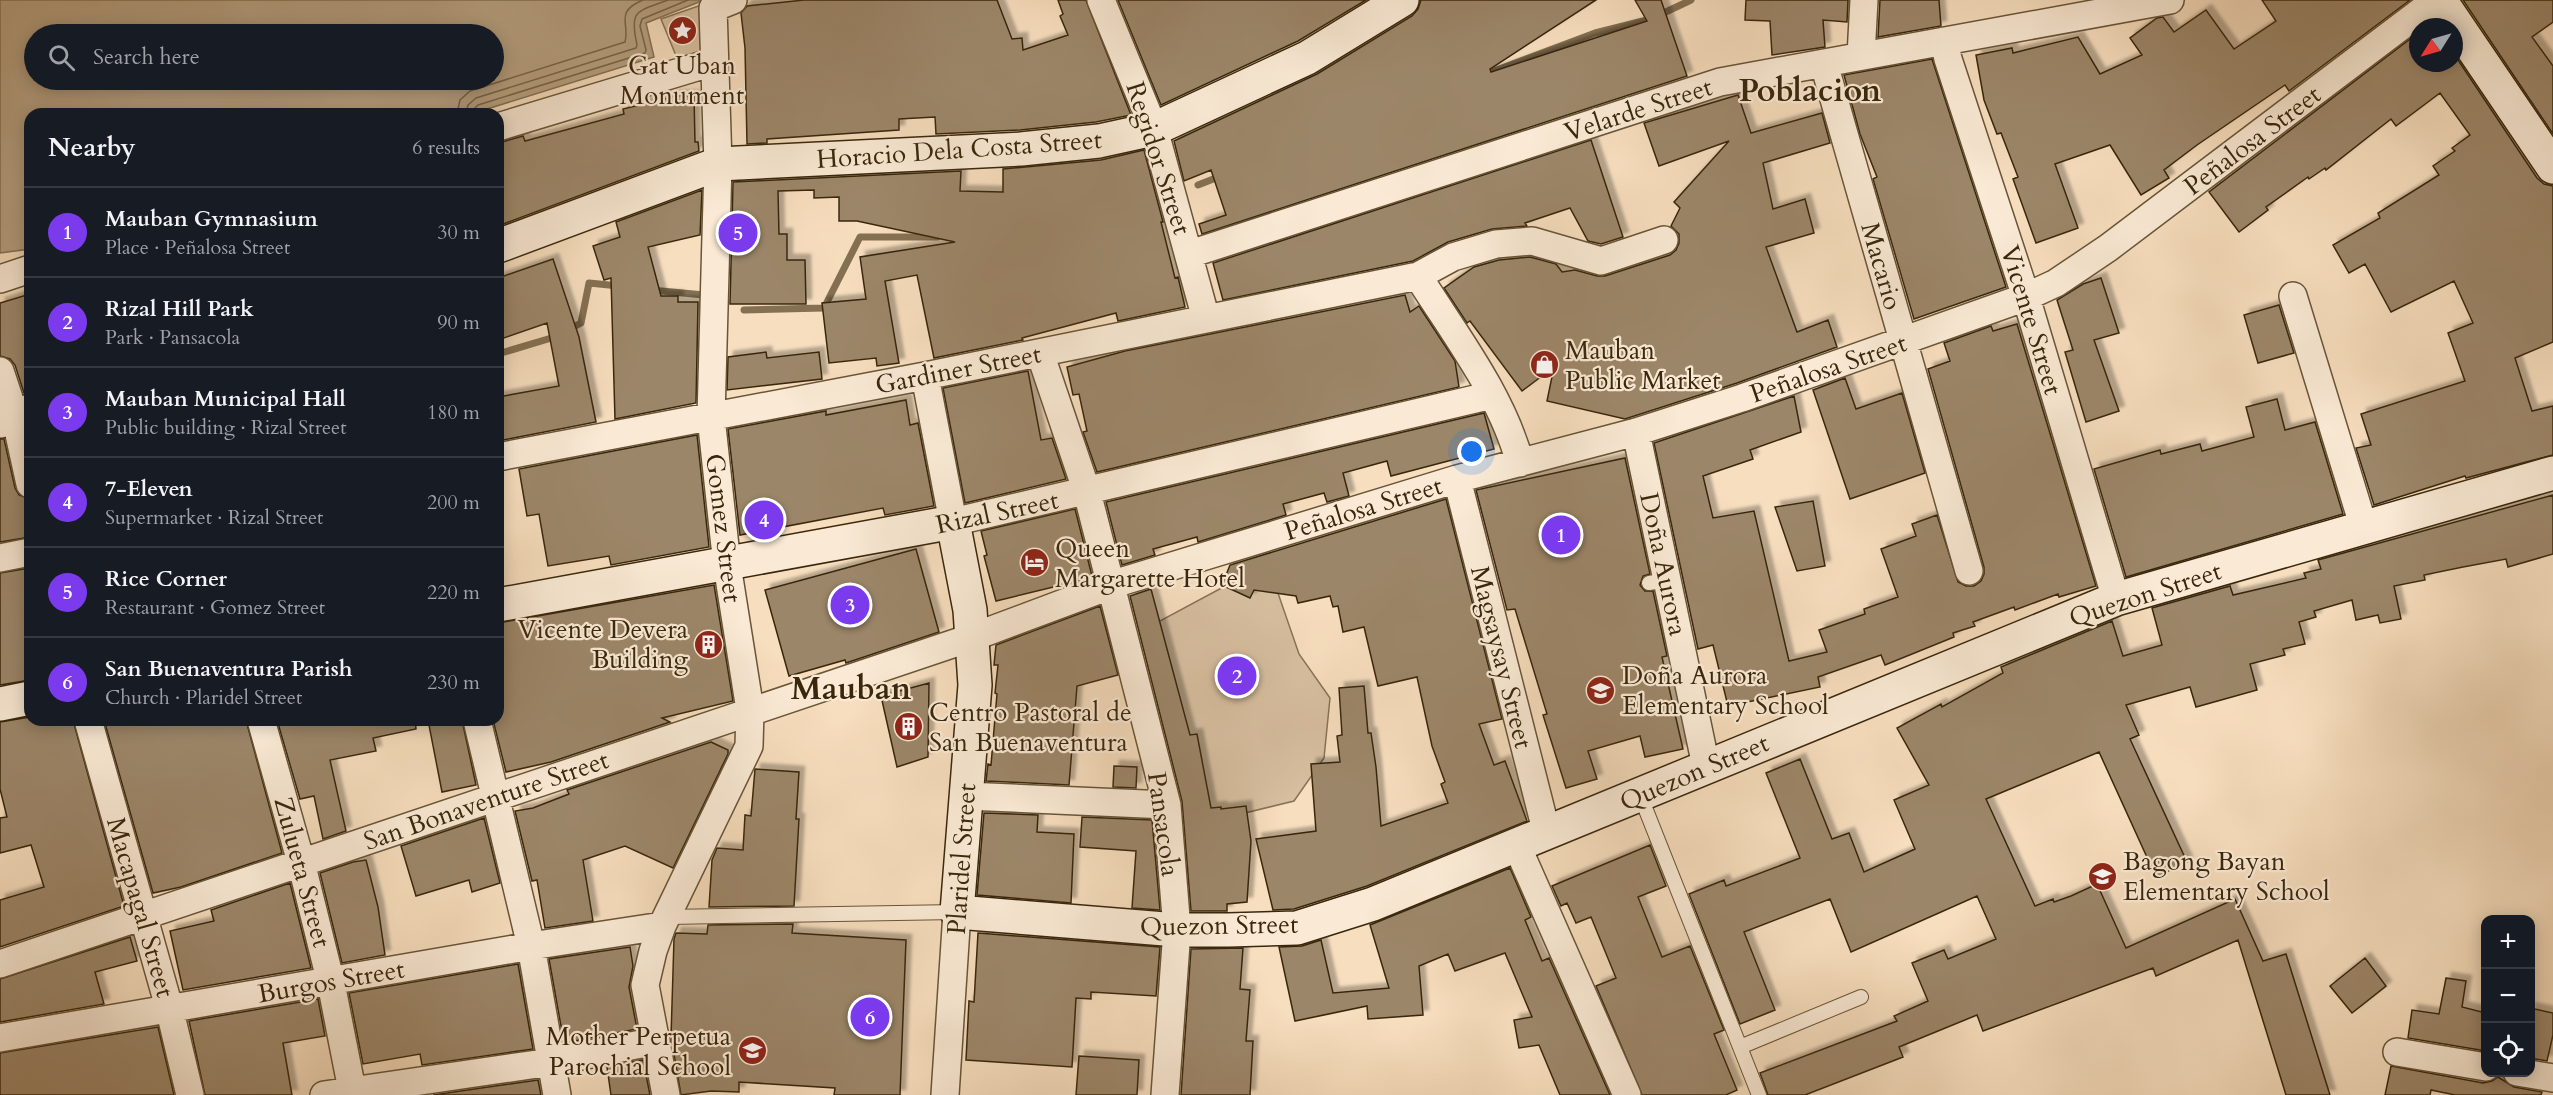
<!DOCTYPE html>
<meta charset="utf-8">
<style>
body{margin:0;font-family:Cardo,serif;background:#242831;color:#f1f3f6}
.controls{position:absolute;right:18px;bottom:18px;display:grid;overflow:hidden;border-radius:12px;box-shadow:0 3px 15px #0003}
.controls button{width:54px;height:54px;display:grid;place-items:center;padding:0;border:0;border-bottom:2px solid #363941;background:#171b24;color:#f1f3f6;font:30px sans-serif}
.compass{position:absolute;left:2409px;top:18px;width:54px;height:54px;border-radius:50%;background:#171b24;box-shadow:0 3px 15px #0003;rotate:233deg}
.you{position:absolute;left:1472px;top:452px;width:21px;height:21px;margin:-15px;border:4px solid #fff;border-radius:50%;background:#1a73e8;box-shadow:0 0 0 9px #1a73e833}
.badge{display:grid;place-items:center;width:39px;height:39px;border-radius:50%;background:#7c3aed;color:#fff;font-size:20px;font-weight:700}
.pin{position:absolute;translate:-50% -50%;border:3px solid #fff;box-shadow:0 2px 6px #0006}
.list{margin:0;padding:0;list-style:none}
h2{display:flex;justify-content:space-between;align-items:center;height:78px;margin:0;padding:0 24px;font-size:26px}
h2 small{font-size:20px;font-weight:400;color:#9ea1a6}
.list li{display:grid;grid-template-columns:39px 1fr auto;gap:18px;align-items:center;box-sizing:border-box;height:90px;padding:0 24px;border-top:2px solid #363941}
.list b{display:block;font-size:22px;white-space:nowrap}
.list p{margin:0;font-size:20px;white-space:nowrap;color:#9ea1a6}
.list em{font-size:20px;font-style:normal;color:#9ea1a6}
.icon{flex:none;width:33px;height:33px;fill:none;stroke:currentColor;stroke-width:2;stroke-linecap:round;stroke-linejoin:round}
.map{position:relative;flex:none;width:2553px;height:1095px;overflow:hidden}
.search{position:absolute;background:#171b24;box-shadow:0 3px 15px #0003;left:24px;top:24px;width:480px;height:66px;display:flex;align-items:center;gap:15px;box-sizing:border-box;padding:0 21px;border-radius:33px;color:#9ea1a6;font-size:22px}
.panel{position:absolute;background:#171b24;box-shadow:0 3px 15px #0003;left:24px;top:108px;width:480px;height:618px;border-radius:18px}
.map>svg:first-child{display:block}
</style>
<div class="map">
<svg width="2553" height="1095" viewBox="0 0 2553 1095">
<defs>
<filter id="shadow"><feDropShadow dx="5.5" dy="-5.5" stdDeviation="1.5" flood-color="#0004"/></filter>
</defs>
<rect width="100%" height="100%" fill="#f7debe"/>
<filter id="stains"><feTurbulence type="fractalNoise" baseFrequency=".00333" numOctaves="4"/><feColorMatrix values="0 0 0 0 .2 0 0 0 0 .09 0 0 0 0 .02 0 0 0 .5 -.17"/></filter>
<radialGradient id="worn" r=".72"><stop offset=".6" stop-color="#630" stop-opacity="0"/><stop offset="1" stop-color="#630" stop-opacity=".3"/></radialGradient>
<!-- green -->
<path fill="#d7bfa0" stroke="#887356" stroke-width="1.5" d="M710,2V53L679,63L661,19Z
M1270,570L1299,654L1330,698L1324,758L1294,801L1208,822L1143,630L1242,577Z"/>
<!-- water -->
<path fill="#b6a081" stroke="#847052" stroke-width="1.5" fill-rule="evenodd" d="M0,0H704L646,23L654,57L471,114H30V249L0,253ZM34,34H494V80H34Z"/>
<g fill="none" stroke-linecap="round" stroke-linejoin="round">
<!-- shore -->
<path stroke="#786446" stroke-width="1.5" d="M457,114L460,100L470,91L625,42C630,23 614,12 643,0
M466,114L468,105L476,98L636,48L637,45C629,9 637,12 668,0
M473,114L474,109L478,105L645,53L646,50L640,26L642,19L688,0"/>
<!-- stream -->
<path stroke="#847052" stroke-width="7" d="M1494,71L1595,33L1651,19L1691,0
M1198,185L1221,176
M651,290L704,295
M744,310L824,308L860,237H937
M568,330L581,323L589,283L619,286
M498,354L558,336"/>
</g>
<!-- building -->
<path fill="#9c8669" stroke="#39270c" stroke-width="1.5" filter="url(#shadow)" d="M804,0H997L1012,39L1022,38L1023,50L1068,35L1060,16L1063,14L1058,0H1086L1131,115L1096,122L1020,130L936,134L935,117L899,119V130L767,139V143L747,144L745,48L741,13L747,6Z
M1118,0H1366L1298,41L1161,105Z
M1421,0H1596L1490,69L1491,72L1647,21L1635,0H1661L1687,76L1202,234L1199,224L1226,215L1211,170L1184,181L1174,141L1317,74L1412,16L1418,9Z
M1746,0H1848L1847,22L1823,20L1825,47L1772,55L1770,21L1745,20Z
M1880,0H1939L1941,26L1878,37Z
M2262,0H2410L2289,91L2285,85L2197,145L2164,170L2169,178L2141,195L2110,145L2055,164L2078,228L2036,243L2013,179L2018,177L2001,133L1997,134L1984,100L1976,55L2012,48L2013,53L2078,37L2100,74L2142,55L2130,38L2157,18L2163,17L2174,32L2206,10L2234,49L2276,21Z
M2463,0H2553V22L2532,37L2553,66V134Z
M2418,33V63H2454V54L2537,178L2544,184L2553,186V342L2515,358L2532,411L2553,406V455L2466,478L2465,476L2374,505L2356,448L2371,445L2361,414L2465,381L2448,333L2473,323L2454,281L2391,312L2365,264L2349,273L2333,245L2380,218L2378,213L2439,175L2433,166L2455,151L2452,148L2470,135L2440,93L2396,126L2391,119L2326,170L2325,168L2309,179L2308,177L2266,207L2268,210L2239,232L2209,192Z
M1932,59L2006,287L1914,319L1873,179L1877,177L1860,134L1844,75Z
M1738,95L1751,133L1822,113L1830,143L1763,163L1773,209L1805,199L1814,233L1766,247L1797,332L1828,320L1837,347L1737,383L1625,419L1547,401L1554,367L1522,391L1470,321L1467,323L1444,288L1474,267L1499,260L1530,257L1556,264L1562,272L1575,270L1597,276H1605L1670,255L1676,250L1679,243V234L1671,226L1680,208L1674,202L1729,141L1659,166L1644,123Z
M676,96H694L695,142H698L699,151L498,226V143L523,136L525,141L624,114L623,109Z
M1591,140L1623,237L1601,244L1588,241L1570,208L1525,223L1527,226L1492,229L1448,242L1413,261L1223,300L1213,263Z
M1144,150L1163,222H1161L1175,278L1178,277L1185,307L1118,321L1116,313L1022,338L1023,340L934,358L917,275L885,281L899,363L877,366L876,358L829,363L822,303L866,299L860,257L955,242L857,221H839V197L814,198V190L778,191L779,234H787V260H805L806,304H730L733,182L961,171L960,191L1003,192V169L1101,160Z
M702,190L700,235L648,247L661,296H678V302H698L696,403L615,419L611,278L604,280L593,246L620,237L616,222Z
M553,259L579,337L596,422L498,441V397L559,386L547,323L498,340V278Z
M2101,278L2119,333L2094,340L2119,411L2086,422L2065,352L2073,350L2057,300L2083,284Z
M30,294V393H24L15,365L10,359L0,356V303Z
M1405,295L1410,312L1419,306L1455,361L1459,387L1097,472L1083,432L1087,431L1079,394L1073,395L1067,367L1125,351Z
M2279,305L2294,353L2258,363L2244,315Z
M2017,324L2096,586L2059,597L2058,594L2015,610L2014,607L1973,622L1975,626L1953,633L1954,637L1885,665L1881,655L1818,677L1820,687L1728,706L1713,645L1698,649L1654,443L1794,396L1801,432L1750,450L1753,459L1703,476L1713,518L1754,511L1789,661L1827,652L1819,630L1865,614L1864,609L1898,597L1881,549L1916,536L1912,524L1937,515L1958,582L1966,586H1974L1981,581L1984,574V567L1928,369L1950,361L1944,343L1991,326L1993,331Z
M766,352L767,358L819,352L822,379L727,390L728,357Z
M1028,371L1041,440L1052,438L1066,479L965,503L943,388Z
M1845,378L1856,409L1902,393L1925,473L1850,499L1813,390Z
M2277,399L2285,430L2315,422L2343,514L2126,577L2094,469L2160,450L2161,454L2200,444L2202,451L2254,437L2246,407Z
M906,400L910,425L918,423L934,506L885,515L883,508L740,535L728,429L826,411V415Z
M1484,413L1494,449L1391,476L1387,461L1343,473L1349,496L1327,502L1324,493L1283,504L1286,515L1198,542L1197,537L1153,549L1155,555L1122,565L1106,502Z
M697,435L709,547L611,565L609,556L548,566L539,514L527,516L519,469Z
M0,439H4L15,488L19,495L30,499V537L0,542Z
M1625,458L1650,574L1643,576L1640,585L1645,591H1653L1667,656L1662,657L1683,749L1645,757L1640,736L1588,751L1597,779L1566,788L1543,715L1547,714L1515,609L1507,610L1476,490Z
M2553,495V554L2508,567L2506,559L2463,567L2424,575L2425,580L2394,586L2401,619L2380,623L2378,615L2356,620L2352,600L2314,611L2316,617L2299,622L2305,644L2283,649L2285,655L2250,664L2257,690L2196,707L2190,687L2126,705L2139,735L2130,739L2187,862L2156,877L2099,752L1986,799L2035,906L2053,899L2054,902L2071,896L2097,884L2126,948L2235,899L2263,961L2286,954L2330,1095H2286L2238,940L2156,976L2153,968L1983,1031L1977,1015L1899,1047L1903,1057L1805,1095H1768L1760,1073L1897,1021L1894,1016L1928,1001L1912,963L1944,950L1948,959L1996,939L1977,896L1851,952L1830,899L1744,932L1775,1010L1740,1024L1689,894L1724,880L1726,886L1800,858L1766,773L1800,759L1832,839L1849,833L1864,872L1915,849L1894,800L1929,785L1897,728L1941,704L1942,707L2003,673L2001,667L2112,621L2123,656L2162,645L2152,608L2230,586L2233,595L2306,578L2304,573L2321,569L2318,560Z
M1446,499L1502,719L1479,724L1494,765L1505,761L1527,821L1367,886L1294,909L1273,910L1256,839L1316,831L1311,764L1340,762L1337,736L1342,735L1339,688L1364,686L1368,733H1371L1376,767L1381,826L1448,803L1441,784L1445,782L1432,746L1417,677L1378,686L1364,627L1343,632L1338,606L1333,607L1330,596L1298,603L1296,596L1254,590L1250,598L1222,585L1230,565Z
M1813,501L1825,566L1797,571L1775,507Z
M1075,509L1092,576L1074,582L996,601L984,556L987,555L981,531Z
M916,549L939,632L846,663L845,660L789,676L765,590Z
M30,568V680L0,685V573Z
M714,585L733,701L662,718L670,722L551,762L506,772L493,720H498V623Z
M1151,589L1190,735L1197,734L1211,808L1221,807V809L1246,806L1251,841L1247,902L1227,904V911H1191L1182,801L1130,596Z
M1100,606L1118,675L1077,686L1069,785L986,781L988,764L991,765L997,694L995,693L998,665H994L996,645Z
M929,683L928,757L897,767L881,696Z
M30,717V720H73L124,906L0,947V900L44,887L31,845L0,853V818L7,817L0,789V722Z
M104,720H246L282,853L181,887L153,893Z
M277,720H415L416,729L373,738L376,751L330,760L346,831L323,839L314,796L300,799Z
M428,720H462L476,785L442,792Z
M711,742L728,750V754L673,868L625,846L583,860L593,921L545,928L537,880L532,881L515,811L533,808L569,794L567,790Z
M1114,766L1137,767L1136,788L1113,787Z
M755,769L799,772L796,819H799L794,906L709,907L712,860L717,848L743,850L745,815L751,816Z
M984,813L1038,815L1037,832L1074,834L1071,903L977,895Z
M1082,817L1152,820L1160,910L1132,908L1136,851L1080,847Z
M484,818L500,883L472,892L469,880L416,896L401,846Z
M1650,845L1666,886L1638,897L1662,957L1690,946L1724,1030L1714,1034L1737,1090L1726,1095H1642L1596,986L1616,978L1591,917L1576,923L1567,903L1561,906L1552,886Z
M366,860L378,907L385,955L342,963L320,873L353,862Z
M1510,868L1531,917L1525,920L1542,961L1549,958L1610,1095H1560L1539,1045L1519,1048L1514,1020L1532,1017L1505,953L1455,971L1448,954L1419,966L1423,1015L1368,1019L1367,1006L1295,1021L1279,947L1302,946L1321,940L1333,993L1389,988L1370,925Z
M290,883L311,968L183,990L170,931L214,921L211,910Z
M793,924L792,933L906,940L900,1095H834L835,1088L739,1082V1092L711,1091L681,1095L671,1037L674,939L676,933L707,934L708,925Z
M978,933L1160,947L1156,996L1091,992V999L1076,998L1072,1067L966,1060L969,1001L974,1002Z
M130,937L137,961L95,972L104,1004L0,1022V979Z
M630,947L633,966L629,987L637,1029L564,1043L549,959Z
M1243,948L1240,989L1250,990L1246,1041H1253L1250,1095H1181L1191,949Z
M2365,958L2386,986L2352,1013L2330,986Z
M518,964L533,1049L422,1065L420,1054L363,1064L349,993Z
M2446,978L2466,981L2462,1007L2486,1013V1051L2408,1038L2412,1010L2439,1014Z
M318,999L325,1036L283,1043L292,1095H205L189,1021Z
M2530,1008L2553,1013V1035L2547,1061L2530,1058Z
M158,1027L174,1095H0V1053Z
M1079,1056L1139,1060L1137,1095H1076Z
M643,1060L650,1095H611L607,1067Z
M2391,1066L2483,1083L2492,1081L2498,1077L2514,1087L2542,1092L2541,1095H2455L2431,1090L2430,1095H2385Z
M538,1080L541,1095H433Z"/>
<g fill="none" stroke-linecap="round" stroke-linejoin="round">
<defs>
<path id="lane" d="M1649,583L1668,580
M1640,795L1759,1095
M668,917L957,912
M1740,1047L1861,997"/>
<path id="street" d="M1101,0L1154,129L1206,319
M1944,41L1948,59L2026,297L2116,599
M1861,56L1864,0
M1824,64L1969,571
M498,127L713,62
M1190,254L1720,82L2170,0
M1418,276C1455,335 1502,395 1520,463
M0,279L30,269
M2293,296L2364,528
M1040,353L1087,492L1167,805L1177,930L1165,1095
M0,371L15,416L30,484
M925,376L953,522L1492,395
M1636,432L1706,766
M498,457L925,376L1418,276L1453,257L1496,244L1532,241L1601,261L1664,240
M1457,479L1547,834
M0,558L30,552
M88,720L169,1007L190,1095
M261,720L301,862L331,983L353,1095
M477,720L531,946L557,1095
M966,796L1167,805
M1517,846L1627,1095
M0,964L973,637L1120,582L1457,479L1636,432L1742,398L2026,297L2056,283L2108,248L2436,0
M0,1038L531,946L662,926
M2397,1052L2486,1067
M2517,1072L2553,1078
M324,1095L551,1062L656,1041
M666,1095L645,985L653,951L662,926L749,746L750,710L727,565L711,417L718,164L713,8L733,0
M945,1095L957,912"/>
<path id="secondary" d="M2440,0L2553,167
M498,246L718,164L1021,149L1099,141L1154,129L1307,58L1402,0
M0,421L30,411
M498,605L953,522L970,610L975,685L957,912L1177,930H1228L1297,928L1373,904L2116,599L2553,473
M0,704L30,698"/>
</defs>
<!-- lane casing -->
<use href="#lane" stroke="#685538" stroke-width="16"/>
<!-- street casing -->
<use href="#street" stroke="#685538" stroke-width="30"/>
<!-- secondary casing -->
<use href="#secondary" stroke="#39270c" stroke-width="36"/>
<!-- lane -->
<use href="#lane" stroke="#faead5" stroke-width="14"/>
<!-- street -->
<use href="#street" stroke="#faead5" stroke-width="27"/>
<!-- secondary -->
<use href="#secondary" stroke="#faead5" stroke-width="33"/>
</g>
<!-- icons -->
<defs>
<symbol id="sight-disc" viewBox="-11 -11 22 22"><circle r="9.5" fill="#8f2418" stroke="#faead5"/><path d="M0-6L1.8-2.2L6-1.7L2.9 1.2L3.7 5.4L0 3.3L-3.7 5.4L-2.9 1.2L-6-1.7L-1.8-2.2Z" fill="#fff"/></symbol>
<symbol id="shop-disc" viewBox="-11 -11 22 22"><circle r="9.5" fill="#8f2418" stroke="#faead5"/><path d="M-5-2.5h2.3a2.7 3.5 0 0 1 5.4 0H5L5.5 6h-11ZM-1.5-2.5h3a1.5 2.3 0 0 0-3 0Z" fill="#fff"/></symbol>
<symbol id="hotel-disc" viewBox="-11 -11 22 22"><circle r="9.5" fill="#8f2418" stroke="#faead5"/><path d="M-6-4.5h1.5V1H6V5H4.5V3h-9V5H-6ZM-4 0a1.8 1.8 0 1 1 3.6 0ZM.5 0V-2.5h3Q6-2.5 6 0Z" fill="#fff"/></symbol>
<symbol id="building-disc" viewBox="-11 -11 22 22"><circle r="9.5" fill="#8f2418" stroke="#faead5"/><path d="M-4-6H4V6H1V3H-1V6H-4ZM-2.5-4.3h1.7v1.8h-1.7ZM.8-4.3h1.7v1.8H.8ZM-2.5-1h1.7V.8h-1.7ZM.8-1h1.7V.8H.8Z" fill="#fff"/></symbol>
<symbol id="school-disc" viewBox="-11 -11 22 22"><circle r="9.5" fill="#8f2418" stroke="#faead5"/><path d="M0-5L7-2L0 1L-7-2ZM-4 1L0 2.5L4 1V4Q0 6-4 4Z" fill="#fff"/></symbol>
</defs>
<g fill-rule="evenodd">
<use href="#sight-disc" x="666" y="14" width="33" height="33"/>
<use href="#shop-disc" x="1528" y="348" width="33" height="33"/>
<use href="#hotel-disc" x="1018" y="546" width="33" height="33"/>
<use href="#building-disc" x="692" y="628" width="33" height="33"/>
<use href="#school-disc" x="1584" y="674" width="33" height="33"/>
<use href="#building-disc" x="892" y="710" width="33" height="33"/>
<use href="#school-disc" x="2086" y="860" width="33" height="33"/>
<use href="#school-disc" x="736" y="1034" width="33" height="33"/>
</g>
<g text-anchor="middle" stroke-width="4.5" stroke-linejoin="round" paint-order="stroke">
<!-- poi labels -->
<g font-size="26" fill="#39270c" stroke="#faead5" text-anchor="start">
<text x="682" y="74" text-anchor="middle">Gat Uban<tspan x="682" dy="30">Monument</tspan></text>
<text x="1565" y="359">Mauban<tspan x="1565" dy="30">Public Market</tspan></text>
<text x="1055" y="557">Queen<tspan x="1055" dy="30">Margarette Hotel</tspan></text>
<text x="688" y="638" text-anchor="end">Vicente Devera<tspan x="688" dy="30">Building</tspan></text>
<text x="1622" y="684">Doña Aurora<tspan x="1622" dy="30">Elementary School</tspan></text>
<text x="929" y="721">Centro Pastoral de<tspan x="929" dy="30">San Buenaventura</tspan></text>
<text x="2123" y="870">Bagong Bayan<tspan x="2123" dy="30">Elementary School</tspan></text>
<text x="731" y="1045" text-anchor="end">Mother Perpetua<tspan x="731" dy="30">Parochial School</tspan></text>
</g>
<!-- street labels -->
<g font-size="26" fill="#39270c" stroke="#faead5">
<text transform="translate(1638 109) rotate(-18)" y="9">Velarde Street</text>
<text transform="translate(2252 140) rotate(-37)" y="9">Peñalosa Street</text>
<text transform="translate(959 149) rotate(-4)" y="9">Horacio Dela Costa Street</text>
<text transform="translate(1159 158) rotate(72)" y="9">Regidor Street</text>
<text transform="translate(1882 266) rotate(74)" y="9">Macario</text>
<text transform="translate(2032 320) rotate(73)" y="9">Vicente Street</text>
<text transform="translate(1828 368) rotate(-19)" y="9">Peñalosa Street</text>
<text transform="translate(958 369) rotate(-11)" y="9">Gardiner Street</text>
<text transform="translate(1363 508) rotate(-17)" y="9">Peñalosa Street</text>
<text transform="translate(997 512) rotate(-12)" y="9">Rizal Street</text>
<text transform="translate(724 528) rotate(83)" y="9">Gomez Street</text>
<text transform="translate(1664 564) rotate(78)" y="9">Doña Aurora</text>
<text transform="translate(2145 594) rotate(-18)" y="9">Quezon Street</text>
<text transform="translate(1502 657) rotate(76)" y="9">Magsaysay Street</text>
<text transform="translate(1694 772) rotate(-23)" y="9">Quezon Street</text>
<text transform="translate(486 800) rotate(-19)" y="9">San Bonaventure Street</text>
<text transform="translate(1164 824) rotate(82)" y="9">Pansacola</text>
<text transform="translate(961 859) rotate(-86)" y="9">Plaridel Street</text>
<text transform="translate(303 872) rotate(75)" y="9">Zulueta Street</text>
<text transform="translate(141 907) rotate(74)" y="9">Macapagal Street</text>
<text transform="translate(1219 925) rotate(-1)" y="9">Quezon Street</text>
<text transform="translate(331 981) rotate(-10)" y="9">Burgos Street</text>
</g>
<!-- district labels -->
<g font-size="32" font-weight="bold" fill="#39270c" stroke="#faead5">
<text x="1810" y="101">Poblacion</text>
<text x="851" y="699">Mauban</text>
</g>
</g>
<rect width="100%" height="100%" filter="url(#stains)"/>
<rect width="100%" height="100%" fill="url(#worn)"/>
</svg>
<div class="controls">
<button>+</button>
<button>−</button>
<button><svg class="icon" aria-label="locate" viewBox="0 0 24 24"><circle cx="12" cy="12" r="6"/><path d="M12 2v4M12 18v4M2 12h4M18 12h4"/></svg></button>
</div>
<svg class="compass" viewBox="-18 -18 36 36"><path d="M0-13l5 13h-10z" fill="#e53935"/><path d="M0 13l5-13h-10z" fill="#9ea1a6"/></svg>
<div class="you"></div>
<div class="pin badge" style="left:1561px;top:535px">1</div>
<div class="pin badge" style="left:1237px;top:676px">2</div>
<div class="pin badge" style="left:850px;top:605px">3</div>
<div class="pin badge" style="left:764px;top:520px">4</div>
<div class="pin badge" style="left:738px;top:233px">5</div>
<div class="pin badge" style="left:870px;top:1017px">6</div>
<div class="search"><svg class="icon" aria-label="search" viewBox="0 0 24 24"><circle cx="10" cy="10" r="6"/><path d="M15 15l6 6"/></svg>Search here</div>
<section class="panel">
<h2>Nearby<small>6 results</small></h2>
<ul class="list">
<li><span class="badge">1</span><div><b>Mauban Gymnasium</b><p>Place · Peñalosa Street</p></div><em>30 m</em></li>
<li><span class="badge">2</span><div><b>Rizal Hill Park</b><p>Park · Pansacola</p></div><em>90 m</em></li>
<li><span class="badge">3</span><div><b>Mauban Municipal Hall</b><p>Public building · Rizal Street</p></div><em>180 m</em></li>
<li><span class="badge">4</span><div><b>7-Eleven</b><p>Supermarket · Rizal Street</p></div><em>200 m</em></li>
<li><span class="badge">5</span><div><b>Rice Corner</b><p>Restaurant · Gomez Street</p></div><em>220 m</em></li>
<li><span class="badge">6</span><div><b>San Buenaventura Parish</b><p>Church · Plaridel Street</p></div><em>230 m</em></li>
</ul>
</section>
</div>
